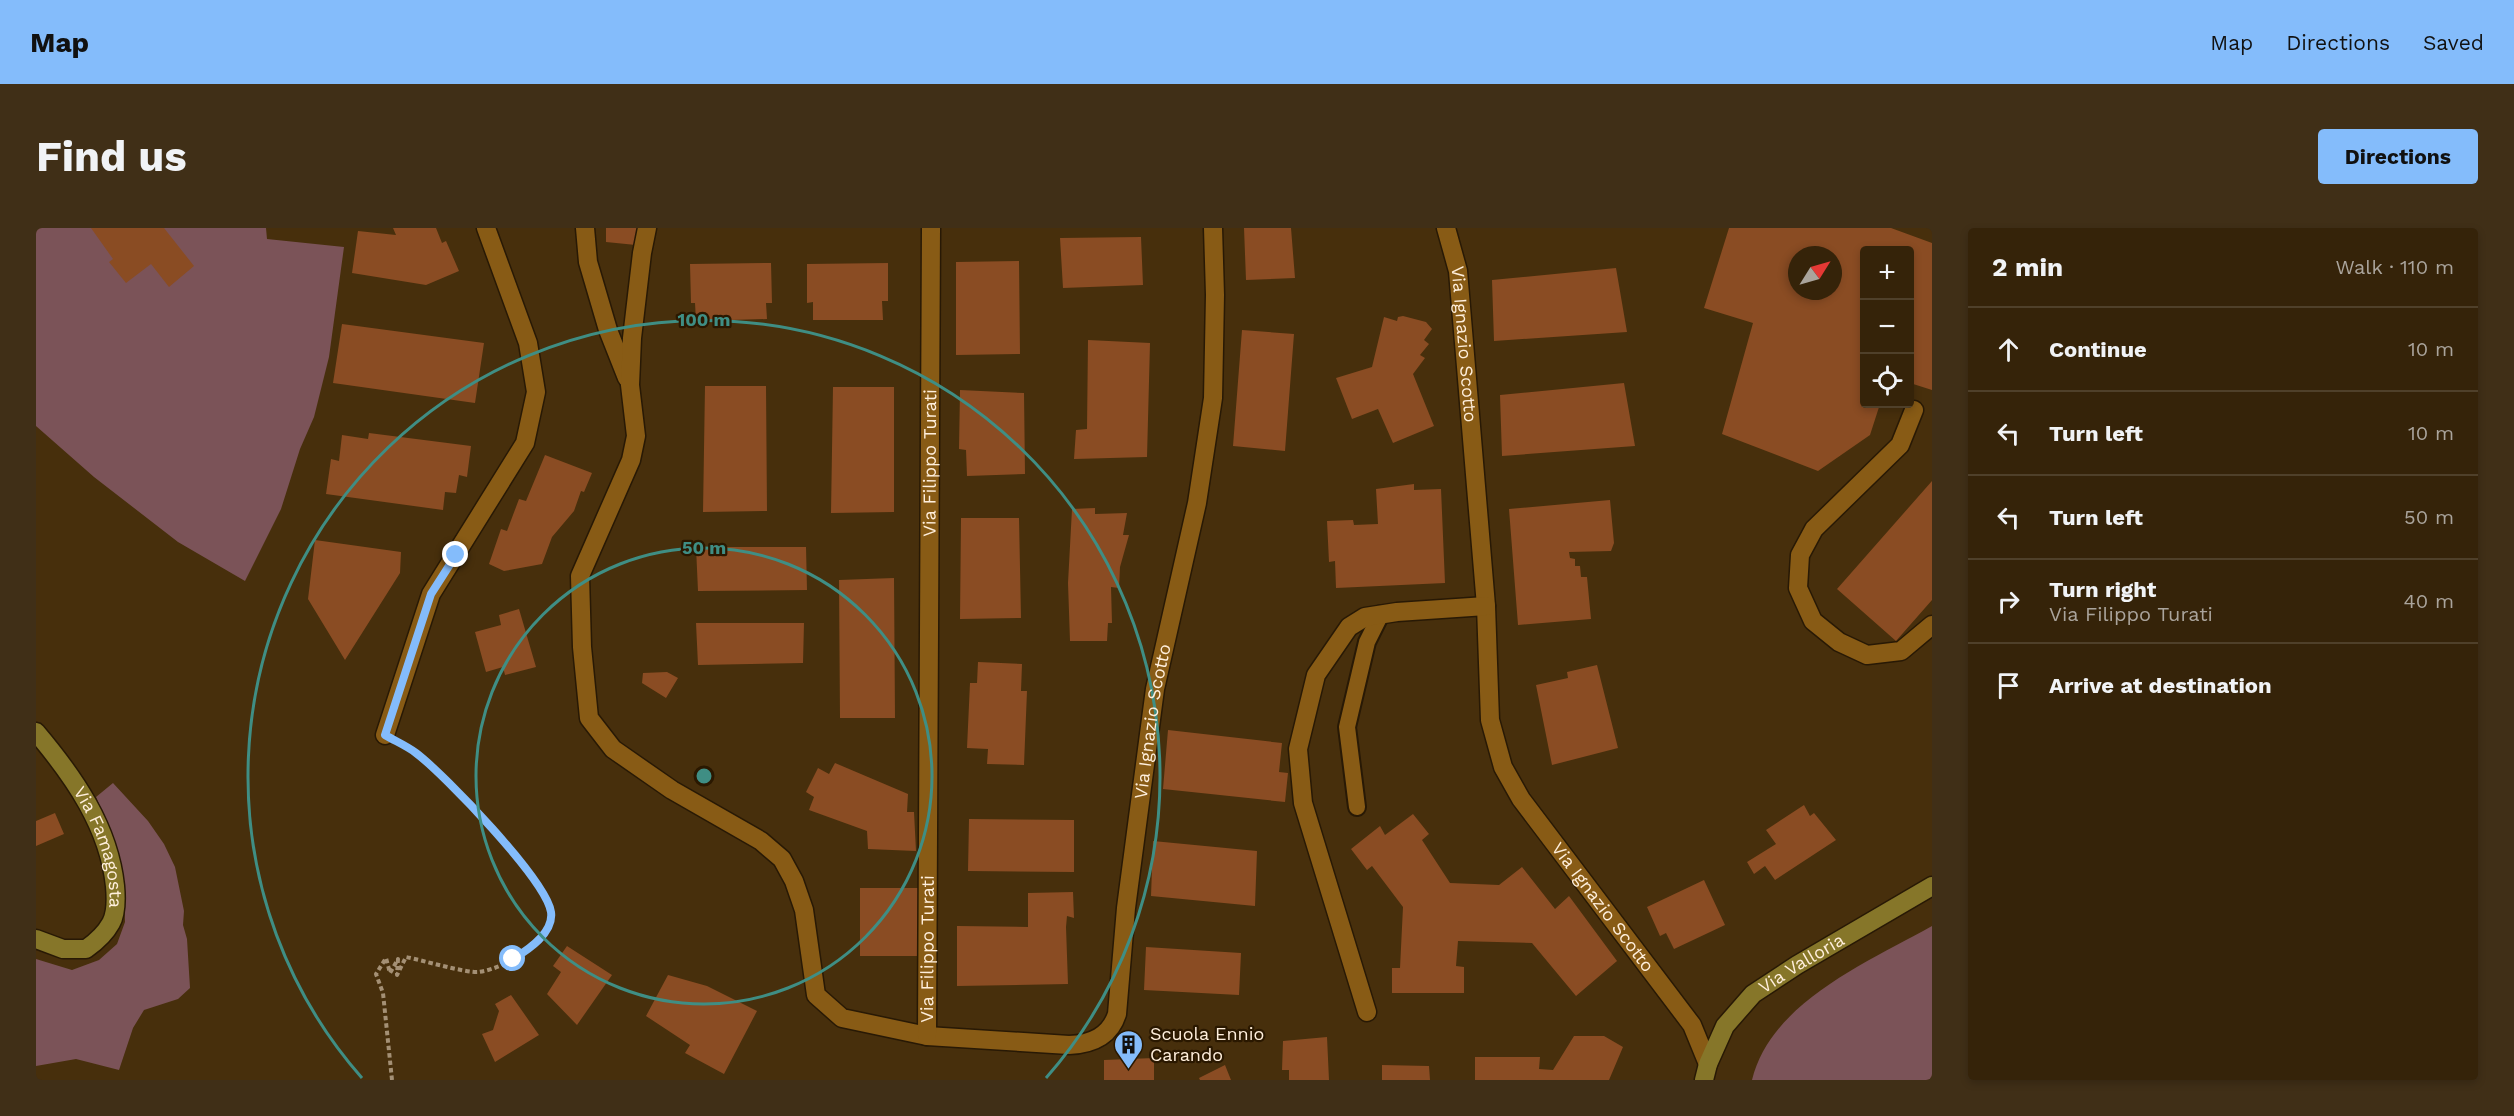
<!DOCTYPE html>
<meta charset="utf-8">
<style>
body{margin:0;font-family:"Work Sans",sans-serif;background:#402f17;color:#f1f3f6}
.controls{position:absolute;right:18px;top:18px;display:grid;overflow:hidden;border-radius:6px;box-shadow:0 3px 9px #0003}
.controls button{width:54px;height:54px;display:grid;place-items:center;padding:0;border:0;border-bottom:2px solid #4f402a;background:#352309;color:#f1f3f6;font:30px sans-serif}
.compass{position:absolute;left:1752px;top:18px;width:54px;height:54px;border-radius:50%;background:#352309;box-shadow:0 3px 9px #0003;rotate:53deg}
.stop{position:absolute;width:18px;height:18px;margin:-14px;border:4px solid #84bcfb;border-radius:50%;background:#fff}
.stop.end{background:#84bcfb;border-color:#fff;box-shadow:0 2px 6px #0008}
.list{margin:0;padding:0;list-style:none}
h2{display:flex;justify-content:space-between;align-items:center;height:78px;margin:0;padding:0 24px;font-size:26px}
h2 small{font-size:20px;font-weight:400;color:#aaa49c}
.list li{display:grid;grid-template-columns:39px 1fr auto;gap:18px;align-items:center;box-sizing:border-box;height:84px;padding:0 24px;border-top:2px solid #4f402a}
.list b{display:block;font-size:22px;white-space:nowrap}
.list p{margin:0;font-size:20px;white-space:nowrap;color:#aaa49c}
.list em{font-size:20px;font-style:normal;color:#aaa49c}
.icon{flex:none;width:33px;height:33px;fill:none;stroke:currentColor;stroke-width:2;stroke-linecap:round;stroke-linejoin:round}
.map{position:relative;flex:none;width:1896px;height:852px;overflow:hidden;border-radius:6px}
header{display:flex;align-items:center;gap:36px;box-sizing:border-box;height:84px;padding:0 30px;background:#84bcfb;color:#111}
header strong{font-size:28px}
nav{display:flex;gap:33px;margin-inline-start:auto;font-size:21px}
.intro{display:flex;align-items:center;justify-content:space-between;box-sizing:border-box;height:144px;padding:0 36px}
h1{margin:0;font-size:42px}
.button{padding:15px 27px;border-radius:6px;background:#84bcfb;color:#111;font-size:21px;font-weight:700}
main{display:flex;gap:36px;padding:0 36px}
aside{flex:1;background:#352309;border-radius:6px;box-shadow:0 3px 9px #0003}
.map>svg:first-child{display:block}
</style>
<header>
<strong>Map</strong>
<nav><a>Map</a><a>Directions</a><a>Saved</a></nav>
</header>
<div class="intro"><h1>Find us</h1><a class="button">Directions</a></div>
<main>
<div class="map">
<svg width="1896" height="852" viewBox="0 0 1896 852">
<rect width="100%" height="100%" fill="#472f0c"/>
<!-- green -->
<path fill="#7b5358" d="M0,0H230L231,11L308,19L293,129L278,189L264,221L245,281L209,353L142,314L58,249L0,198Z
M77,555L112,593L128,616L139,639L148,683L147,697L151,711L154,760L142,771L108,782L97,800L83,842L40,831L0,838V731L36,742L63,732L81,716L89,694L88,656L81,619L60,569Z
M1896,698V852H1716C1735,774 1832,734 1896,698Z"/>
<!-- building -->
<path fill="#8a4c23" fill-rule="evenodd" d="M55,0H128L158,38L133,59L115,36L90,55L73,34L77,31Z
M357,0H400L406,15L410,13L423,43L390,57L316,45L322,3L360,7Z
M570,0H604L600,17L570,14Z
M1208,0H1255L1259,50L1210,52Z
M1693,0H1855L1896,15V162L1874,155V22H1828V176H1844L1834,207L1782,243L1686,206L1717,95L1668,80ZM1761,27H1797V63H1761Z
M1105,9L1107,57L1027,60L1024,10Z
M983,33L984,126L920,127V34Z
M735,35L736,75H730L731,91L660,93L659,75H655L654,36Z
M852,35V73H846L847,92H777V74L771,75V36Z
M1580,40L1591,104L1458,113L1456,52Z
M1367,88L1390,94L1396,101L1388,112L1393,116L1384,127L1389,130L1377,146L1398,198L1357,215L1342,181L1316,191L1300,150L1336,139L1348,89L1361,93L1362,89Z
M306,96L448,115L439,175L297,155Z
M1206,102L1258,106L1249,223L1197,218Z
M1052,112L1114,115L1111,229L1038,231L1040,202L1051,201Z
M1588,155L1599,218L1466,228L1464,167Z
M669,158H730L731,283L667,284Z
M797,159H858V284L795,285Z
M924,162L988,165L989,246L931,248L930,222L923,221Z
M333,205L435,218L431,249L423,247L420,265L409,264L407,282L290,266L295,231L303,233L306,207L332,211Z
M509,227L556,245L548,264L545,263L538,283L516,309L506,336L468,343L453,336L465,301L471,303L483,271L490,273Z
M1896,253V372L1860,413L1801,361Z
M1378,256V262L1405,261L1409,355L1300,360L1299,333L1293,334L1291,293L1317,292L1318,297L1342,296L1340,261Z
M1574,272L1578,315L1575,323L1533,324L1534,330L1539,331V338H1544L1545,349H1551L1555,391L1482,397L1473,281Z
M1059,280V286L1091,285L1087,307H1093L1084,339L1083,360L1075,359L1076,395H1072L1071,413H1034L1032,355L1036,281Z
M925,290H983L985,390L924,391Z
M279,312L365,324L364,345L309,432L272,371Z
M660,319H770L771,362L662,363Z
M858,350L859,490H804L803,352Z
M483,381L500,439L469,447L467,439L450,444L439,404L465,397L463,387Z
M660,395H768L767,435L662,437Z
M942,434L986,436L985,463H991L988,537L951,536L952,521L931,520L934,455H941Z
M1561,437L1582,520L1516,537L1500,457L1532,450L1531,444Z
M631,444L642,450L630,470L606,455L607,445Z
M1132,502L1246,515L1243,544L1252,545L1249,574L1127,561Z
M799,535L872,566L871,584H878L880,623L832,621L831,603L773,582L778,569L770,564L782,540L793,546Z
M1768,577L1774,588L1778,585L1800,612L1739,652L1729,638L1718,646L1711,634L1740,616L1730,602Z
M19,585L28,606L0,618V593Z
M1377,586L1393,606L1386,612L1414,655L1463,657L1486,639L1519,681L1533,668L1581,733L1540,768L1496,715L1422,713L1420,738L1428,739V765H1356V740H1364L1367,679L1336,638L1331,642L1315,621L1344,598L1349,607Z
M933,591L1038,592V644L932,643Z
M1117,613L1221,623L1219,678L1115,668Z
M1668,652L1689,697L1638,721L1630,705L1624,708L1611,679Z
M824,660H883L885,728H824Z
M1037,664L1038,690L1031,688L1030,699L1032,756L921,758V698L992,699V665Z
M531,718L576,747L541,797L511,766L525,744L517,738Z
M1110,719L1205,725L1203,767L1108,762Z
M632,747L671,758L721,783L688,846L649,825L654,817L610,788Z
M475,767L503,807L459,834L446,806L457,802L463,783L459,776Z
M1538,808H1568L1587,819L1573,852H1439V829H1504L1503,841L1517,842Z
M1291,809L1293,852H1253V842H1246L1247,813Z
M1118,830V852H1068V832Z
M1189,837L1195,852H1164L1163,850Z
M1346,837L1393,838L1394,852H1346Z"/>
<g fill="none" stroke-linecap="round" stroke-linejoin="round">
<defs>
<path id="lane" d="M1321,579L1311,499L1331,414L1345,386"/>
<g id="street">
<path d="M549,0L552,34L572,102L591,150"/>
<path id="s1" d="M611,0L606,25L596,110L594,157L600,208L595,232L544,348L546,419L553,490L577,521L636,562L725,613L746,631L758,653L768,682L780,767L806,790L891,808L1033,817C1056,816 1074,808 1081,786L1090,680L1119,461L1161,275L1177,170L1179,67L1177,0"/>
<path id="s2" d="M1410,0L1422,43L1450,378L1454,492L1467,539L1485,571L1656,797L1672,836"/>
<path d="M1878,182L1864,217L1778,301L1764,327L1762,360L1777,393L1803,414L1831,427L1865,423L1896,397"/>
<path d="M349,507L395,366L489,215L500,164L492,115L450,0"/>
<path d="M1331,784L1267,575L1262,521L1280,447L1313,399L1329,389L1361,384L1450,378"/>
<path id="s3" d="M891,808L895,0"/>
</g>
<g id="secondary">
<path id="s4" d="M0,504C38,549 73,599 79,658C80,669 80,686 75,695C69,706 60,714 50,721H27L0,711"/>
<path id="s5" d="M1668,852L1672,836L1689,798L1717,766L1761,737L1896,658"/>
</g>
</defs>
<!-- lane casing -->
<use href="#lane" stroke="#281905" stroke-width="20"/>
<!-- street casing -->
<use href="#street" stroke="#281905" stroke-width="21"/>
<!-- secondary casing -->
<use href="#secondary" stroke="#281905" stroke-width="21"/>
<!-- path -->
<path stroke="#a49075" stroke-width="4" stroke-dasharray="4.5 3" stroke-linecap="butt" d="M356,852L347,765L340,746L350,730L354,745L362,731L361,747L370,729C385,732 430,745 442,744C459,742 478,732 492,722C503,715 516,698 515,685C509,647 410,553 380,525L370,519"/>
<!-- lane -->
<use href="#lane" stroke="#885b15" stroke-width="16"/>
<!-- street -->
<use href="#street" stroke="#885b15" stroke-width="18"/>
<!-- secondary -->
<use href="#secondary" stroke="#867629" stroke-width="18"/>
</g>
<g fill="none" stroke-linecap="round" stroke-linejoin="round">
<!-- route -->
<path stroke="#84bcfb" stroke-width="8" d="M420,327L395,366L349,507C359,513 371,518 380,525C409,547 510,652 515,684C518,705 492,722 477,731"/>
</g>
<!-- distance rings -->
<g fill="none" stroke="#3f8e84" stroke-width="3">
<circle cx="668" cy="548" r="228"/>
<path d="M326 850A456 456 0 1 1 1010 850"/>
</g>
<!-- icons -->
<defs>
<symbol id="building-pin" viewBox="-11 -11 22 30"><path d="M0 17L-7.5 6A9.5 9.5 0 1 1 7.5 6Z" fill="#84bcfb" stroke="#2a1800"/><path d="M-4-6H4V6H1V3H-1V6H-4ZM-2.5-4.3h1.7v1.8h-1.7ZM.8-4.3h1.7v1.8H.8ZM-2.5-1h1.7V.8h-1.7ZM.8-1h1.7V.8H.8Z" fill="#111"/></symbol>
</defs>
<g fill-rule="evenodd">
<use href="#building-pin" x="1076" y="800" width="33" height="45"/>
</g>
<g text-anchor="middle" stroke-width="4.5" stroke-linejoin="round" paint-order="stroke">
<!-- street labels -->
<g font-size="18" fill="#ffefdc" stroke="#2a1800">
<text dy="6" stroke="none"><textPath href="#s2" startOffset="118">Via Ignazio Scotto</textPath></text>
<text dy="6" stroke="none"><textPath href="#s3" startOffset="573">Via Filippo Turati</textPath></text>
<text dy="6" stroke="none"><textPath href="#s1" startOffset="1506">Via Ignazio Scotto</textPath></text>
<text dy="6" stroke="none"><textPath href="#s4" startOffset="134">Via Famagosta</textPath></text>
<text dy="6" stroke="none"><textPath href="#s2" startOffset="716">Via Ignazio Scotto</textPath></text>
<text dy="6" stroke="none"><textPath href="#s3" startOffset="87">Via Filippo Turati</textPath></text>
<text dy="6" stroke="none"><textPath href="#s5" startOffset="158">Via Valloria</textPath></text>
</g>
<!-- poi labels -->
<g font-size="18" fill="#ffefdc" stroke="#2a1800" text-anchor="start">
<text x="1114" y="812">Scuola Ennio<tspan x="1114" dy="21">Carando</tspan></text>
</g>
</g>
<circle cx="668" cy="548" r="9" fill="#3f8e84" stroke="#2a1800" stroke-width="3"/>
<g font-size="18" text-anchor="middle" font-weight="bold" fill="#3f8e84" stroke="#2a1800" stroke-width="4.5" stroke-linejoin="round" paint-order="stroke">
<text x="668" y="98">100 m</text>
<text x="668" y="326">50 m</text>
</g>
</svg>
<div class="controls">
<button>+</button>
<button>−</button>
<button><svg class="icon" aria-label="locate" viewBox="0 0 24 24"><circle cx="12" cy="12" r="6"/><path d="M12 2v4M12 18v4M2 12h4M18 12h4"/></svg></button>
</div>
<svg class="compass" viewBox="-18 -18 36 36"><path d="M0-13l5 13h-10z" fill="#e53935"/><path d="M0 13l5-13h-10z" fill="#aaa49c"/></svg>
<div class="stop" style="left:477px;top:731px"></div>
<div class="stop end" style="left:420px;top:327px"></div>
</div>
<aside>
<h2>2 min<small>Walk · 110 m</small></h2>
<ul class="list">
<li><svg class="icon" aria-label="ahead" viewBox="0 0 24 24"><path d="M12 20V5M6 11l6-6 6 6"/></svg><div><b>Continue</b></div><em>10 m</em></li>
<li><svg class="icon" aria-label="left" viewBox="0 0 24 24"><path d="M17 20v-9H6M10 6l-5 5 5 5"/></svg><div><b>Turn left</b></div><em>10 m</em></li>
<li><svg class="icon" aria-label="left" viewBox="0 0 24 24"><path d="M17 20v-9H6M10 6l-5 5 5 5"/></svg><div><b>Turn left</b></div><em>50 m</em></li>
<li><svg class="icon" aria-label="right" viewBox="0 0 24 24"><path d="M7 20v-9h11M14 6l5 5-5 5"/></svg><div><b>Turn right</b><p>Via Filippo Turati</p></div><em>40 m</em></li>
<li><svg class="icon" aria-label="arrive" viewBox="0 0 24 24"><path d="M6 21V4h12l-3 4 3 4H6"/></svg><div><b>Arrive at destination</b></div></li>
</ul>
</aside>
</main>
